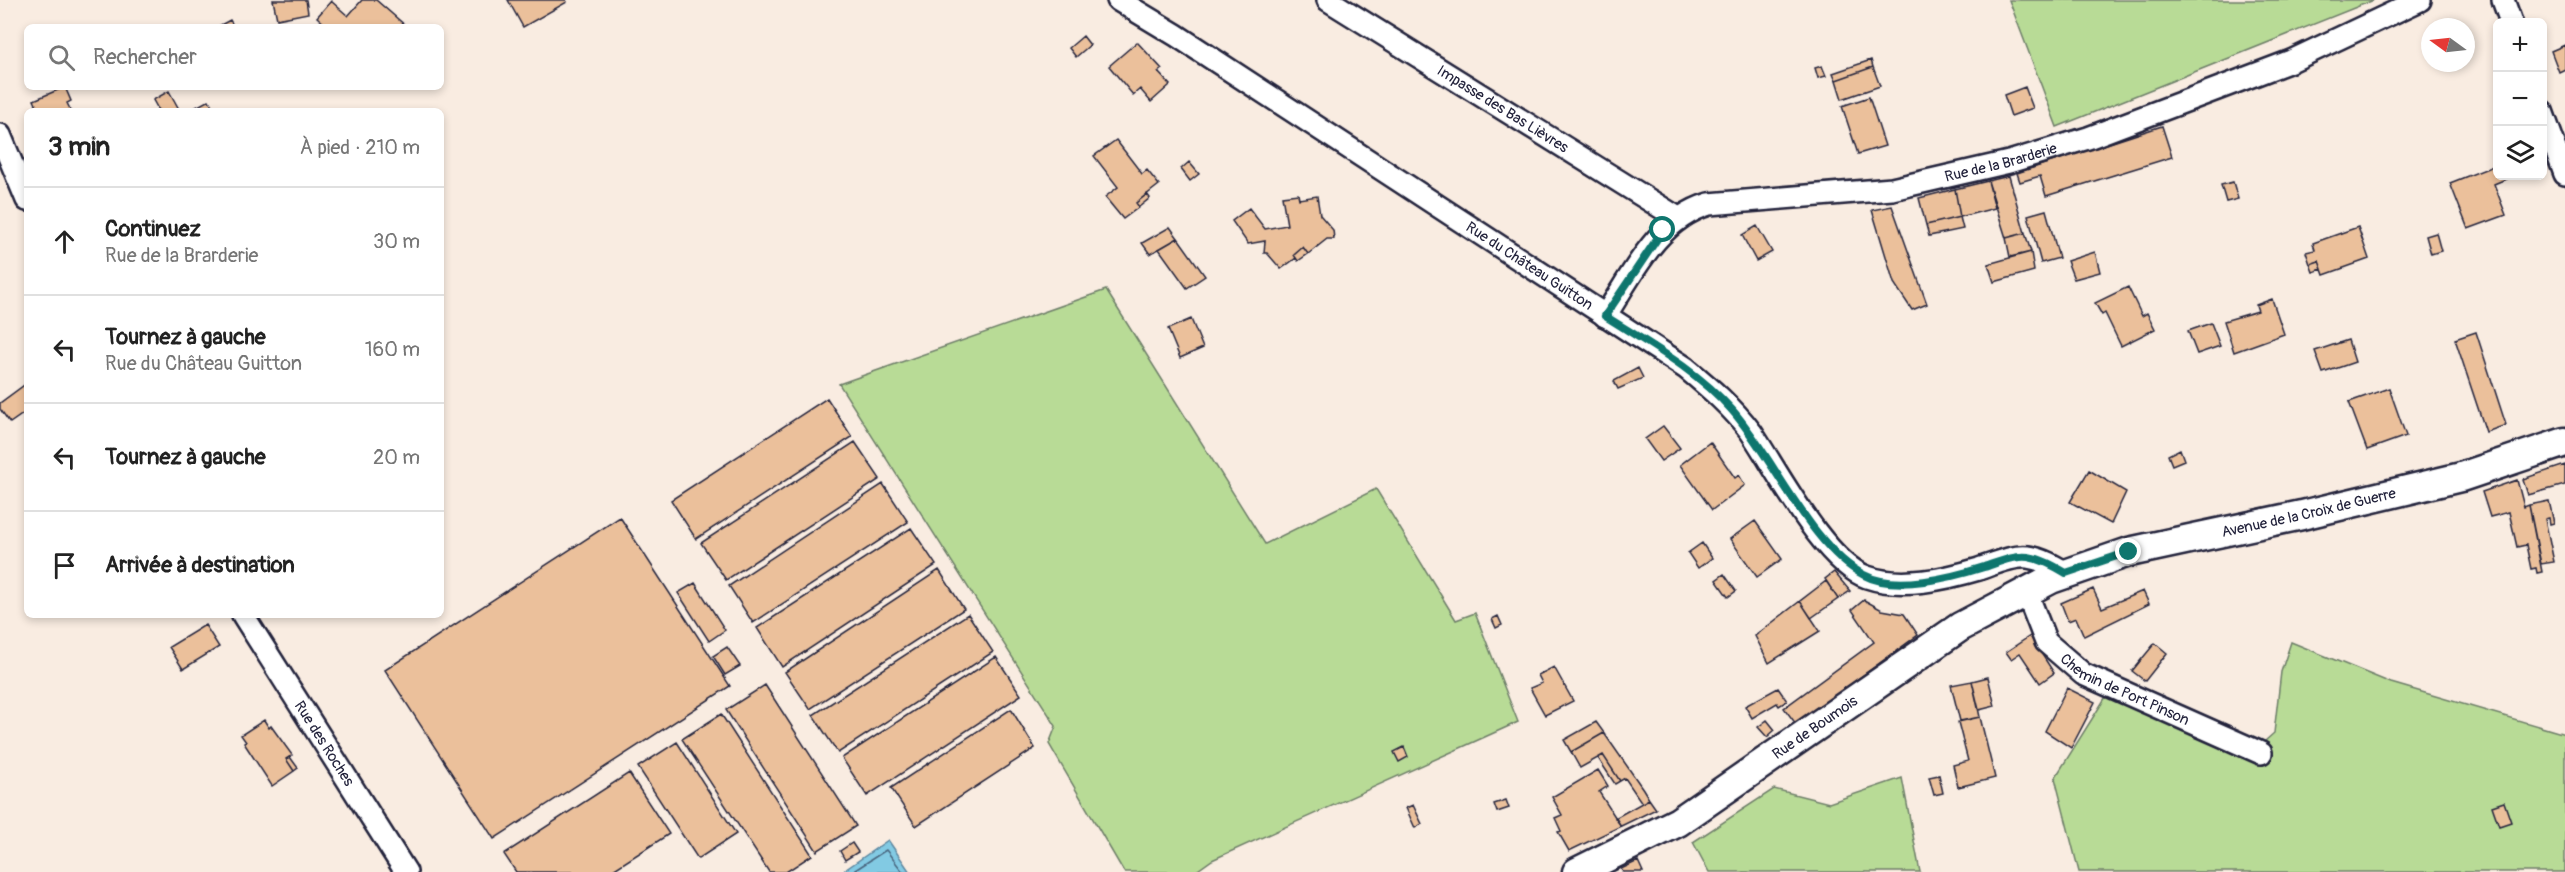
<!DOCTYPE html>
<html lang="fr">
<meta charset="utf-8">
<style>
body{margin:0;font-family:Pangolin,sans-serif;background:#f6f6f6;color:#222}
.controls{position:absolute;right:18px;top:18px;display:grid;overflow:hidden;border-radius:9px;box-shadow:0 3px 9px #0003}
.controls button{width:54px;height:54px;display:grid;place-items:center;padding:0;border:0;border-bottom:2px solid #e0e0e0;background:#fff;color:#222;font:30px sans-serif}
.compass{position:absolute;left:2421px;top:18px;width:54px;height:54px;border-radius:50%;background:#fff;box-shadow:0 3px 9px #0003;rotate:285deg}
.stop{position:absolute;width:18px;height:18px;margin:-14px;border:4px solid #0f766e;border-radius:50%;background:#fff}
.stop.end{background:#0f766e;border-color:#fff;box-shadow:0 2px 6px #0008}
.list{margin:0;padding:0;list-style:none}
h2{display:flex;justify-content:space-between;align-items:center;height:78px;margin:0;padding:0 24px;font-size:26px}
h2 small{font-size:20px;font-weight:400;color:#767676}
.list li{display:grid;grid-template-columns:39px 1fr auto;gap:18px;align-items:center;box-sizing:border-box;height:108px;padding:0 24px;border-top:2px solid #e0e0e0}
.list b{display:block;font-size:22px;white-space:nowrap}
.list p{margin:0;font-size:20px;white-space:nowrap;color:#767676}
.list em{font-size:20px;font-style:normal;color:#767676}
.icon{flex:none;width:33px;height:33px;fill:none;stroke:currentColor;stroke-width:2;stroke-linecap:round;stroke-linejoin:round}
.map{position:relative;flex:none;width:2565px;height:872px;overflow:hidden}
.search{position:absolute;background:#fff;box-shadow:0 3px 9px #0003;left:24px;top:24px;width:420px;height:66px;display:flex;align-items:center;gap:15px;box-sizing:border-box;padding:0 21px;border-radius:9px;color:#767676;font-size:22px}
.panel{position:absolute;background:#fff;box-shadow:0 3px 9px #0003;left:24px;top:108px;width:420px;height:510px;border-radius:9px}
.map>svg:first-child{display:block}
</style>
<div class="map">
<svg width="2565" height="872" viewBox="0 0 2565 872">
<rect width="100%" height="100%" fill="#f9ece1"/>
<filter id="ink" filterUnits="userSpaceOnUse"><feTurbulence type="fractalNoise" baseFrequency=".0167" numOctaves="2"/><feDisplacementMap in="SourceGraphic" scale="12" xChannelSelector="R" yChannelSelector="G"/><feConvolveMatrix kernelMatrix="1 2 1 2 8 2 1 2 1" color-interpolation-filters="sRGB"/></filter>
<g filter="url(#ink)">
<!-- green -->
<path fill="#b8db96" stroke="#6d7e68" stroke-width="1.5" d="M2009,0H2374L2057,127Z
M1106,290L1265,544L1376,489L1456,620L1475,613L1518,722L1212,860L1195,872H1124L1049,744L1056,726L839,384Z
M2291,642L2391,683L2565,734V872H2079L2055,778L2107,695L2247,757L2274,733L2281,672Z
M1902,778L1920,872H1709L1693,842L1774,789L1829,803Z"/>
<!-- water -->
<path fill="#82cae3" stroke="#5c87a0" stroke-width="1.5" d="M888,840L910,872H842Z"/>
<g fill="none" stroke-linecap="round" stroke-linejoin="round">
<!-- shore -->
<path stroke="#48657e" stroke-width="1.5" d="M852,872L886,850L903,872"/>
</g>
<!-- building -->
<path fill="#ebc09b" stroke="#22223b" stroke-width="1.5" d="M273,0H306L308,13L277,19Z
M362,0H376L407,27H328L317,17L331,1L348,16Z
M508,0H566L567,2L523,27Z
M230,20L234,27H217Z
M1083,36L1090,45L1076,57L1069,48Z
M1137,42L1162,69L1158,72L1170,85L1151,102L1140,89L1133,95L1109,66Z
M2565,45V69L2559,72L2551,51Z
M1871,60L1873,67L1836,80L1833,73Z
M1822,66L1826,76L1818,78L1815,68Z
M1873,67L1880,86L1842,99L1836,80Z
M65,87L71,101L67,103L71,111H39L34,100Z
M2025,87L2033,108L2011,116L2004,95Z
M169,91L180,111H159L153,100Z
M1869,97L1885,146L1858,154L1842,106Z
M209,100L215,111H198L196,107Z
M2162,126L2172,157L2046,196L2040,176L2020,182L2017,173Z
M1116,140L1142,174L1147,170L1159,185L1136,203L1139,207L1123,219L1105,197L1118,187L1094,156Z
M1189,162L1199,174L1190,181L1181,169Z
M2498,164V176H2505L2506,179L2494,184L2506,215L2468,229L2450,183Z
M2009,176L2025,233L2006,238L1988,181Z
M1988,181L1995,208L1960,217L1955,189Z
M2233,182L2238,199L2226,202L2221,185Z
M1955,189L1960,217L1926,225L1919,198Z
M1147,194L1150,198L1139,207L1136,203Z
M1298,194L1299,199L1317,196L1320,215L1333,230L1334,239H1327L1308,254L1303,247L1294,255L1296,258L1281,269L1267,253H1264L1265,241L1248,244L1232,221L1249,208L1265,229L1287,225L1282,196Z
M1892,206L1927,304L1912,310L1894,283L1872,210Z
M2046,210L2059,258L2041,263L2028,215Z
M1960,217L1963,229L1929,236L1926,225Z
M1757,226L1772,252L1756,261L1742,235Z
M1170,227L1178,238L1150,254L1142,243Z
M2358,227L2369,259L2324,275L2319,261L2310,264L2306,252L2315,250L2313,243Z
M2025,233L2031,252L2010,257L2006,238Z
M2436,233L2441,251L2431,254L2426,236Z
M1178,238L1205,276L1187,288L1159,249Z
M1303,247L1308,254L1298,261L1294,255Z
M2031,252L2034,271L1994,282L1988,264Z
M2095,252L2100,272L2074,279L2067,261Z
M2319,261L2322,269L2313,272L2310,264Z
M2128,287L2142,316L2147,313L2155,329L2121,346L2105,313L2102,315L2095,303Z
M2272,299L2284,334L2234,352L2224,321L2258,311L2256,305Z
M1191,319L1203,348L1180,358L1168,329Z
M2211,323L2220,346L2197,354L2188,331Z
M2476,332L2506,425L2486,432L2455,339Z
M2348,340L2355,362L2323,373L2315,351Z
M1638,368L1643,378L1618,389L1614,381Z
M27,383V411L10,423L0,409V403Z
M2389,388L2406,436L2367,450L2349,402Z
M827,398L852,437L696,539L671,500Z
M1663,426L1680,448L1661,461L1645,439Z
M855,442L880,479L726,580L701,543Z
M1710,442L1735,478L1739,475L1745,485L1712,510L1680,465Z
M2180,449L2184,460L2172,465L2168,455Z
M2565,465V485L2528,495L2523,479Z
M2089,470L2126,492L2111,524L2070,502Z
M2517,480L2524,507L2529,505L2542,572L2537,573L2536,568L2531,569L2526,545L2517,547L2509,512L2490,517L2482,492Z
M883,484L908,522L753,623L729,586Z
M2549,501L2554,523L2550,524L2549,518L2545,519L2554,562L2541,564L2529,505Z
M620,517L730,686L494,839L385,670Z
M1755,521L1782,559L1757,577L1730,539Z
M911,528L936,565L782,667L757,628Z
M1702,543L1712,558L1698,568L1688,553Z
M939,570L964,609L810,709L785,672Z
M1834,572L1850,591L1838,599L1825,579Z
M1724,574L1736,591L1728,597L1716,580Z
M1826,581L1838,599L1811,618L1800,601Z
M695,583L725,630L709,641L678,593Z
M2093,589L2102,608L2143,591L2149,604L2084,636L2076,618L2068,621L2061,603Z
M1864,600L1882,610L1904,614L1918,635L1796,724L1784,708L1874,642L1852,610Z
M1800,601L1820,631L1769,663L1755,636Z
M968,614L993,652L838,753L813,715Z
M1498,616L1502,625L1496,628L1492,619Z
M205,625L219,647L183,669L169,647Z
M2030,636L2054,673L2040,683L2020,653L2011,659L2006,652Z
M2155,643L2167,653L2145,681L2132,671Z
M727,647L740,666L725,675L713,656Z
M996,657L1021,695L867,796L842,758Z
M1554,667L1573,701L1545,715L1530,688L1542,683L1538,675Z
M1988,677L1995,706L1979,710L1972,681Z
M1972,681L1980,717L1960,721L1951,685Z
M765,685L856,826L817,851L726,710Z
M1778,688L1787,701L1779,706L1777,703L1752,718L1745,706Z
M2067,688L2095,702L2071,748L2045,731Z
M1011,709L1035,748L916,826L891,788Z
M721,714L812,855L786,872H769L682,739Z
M1980,717L1995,778L1958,787L1953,765L1968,761L1958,722Z
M264,720L269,728L271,726L292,755L286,759L294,771L272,786L244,743L246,742L241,735Z
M1767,720L1775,730L1767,737L1758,727Z
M1596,722L1604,733L1571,752L1564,740Z
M1604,733L1643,789L1649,799L1642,803L1625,778L1620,781L1603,755L1580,768L1571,752Z
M677,742L736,834L698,859L638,767Z
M1404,747L1408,757L1399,762L1394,752Z
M1603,755L1620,781L1615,784L1598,758Z
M290,757L298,768L294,771L286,759Z
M1598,770L1608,786L1599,792L1621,826L1569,851L1558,832L1561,831L1555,818L1562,815L1552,797Z
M629,773L669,834L610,872H516L504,854Z
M1939,775L1943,793L1934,795L1929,777Z
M1649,799L1656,809L1621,826L1615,818Z
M1506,800L1509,808L1497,812L1494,804Z
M2504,802L2511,822L2499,826L2492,806Z
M1413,805L1422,824L1415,828L1406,808Z
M852,843L858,852L845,860L840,851Z
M1638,861L1643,872H1623L1621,869Z"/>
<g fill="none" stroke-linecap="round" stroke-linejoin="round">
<defs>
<g id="street">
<path id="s1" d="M1118,0L1176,35L1686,368C1710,388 1732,407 1751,432C1777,470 1824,562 1867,577C1902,589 1945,579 1979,569C1994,564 2013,555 2028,557C2042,559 2054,566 2066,573"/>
<path id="s2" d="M1328,0L1678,218"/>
<path d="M2503,0L2511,22"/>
<path d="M2542,111L2565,174"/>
<path d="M0,135L27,200"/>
<path id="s3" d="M1605,316C1633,273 1657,220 1709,204L1892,189L2009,162L2088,138L2291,61L2420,0"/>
<path id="s4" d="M2026,591L2046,642L2083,674L2261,753"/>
<path id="s5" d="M243,615L406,872"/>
</g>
<g id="secondary">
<path id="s6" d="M1577,872L1678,822L1960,627L2051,579L2129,552L2302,515L2461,477L2565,442"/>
</g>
</defs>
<!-- street casing -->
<use href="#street" stroke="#22223b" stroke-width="26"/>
<!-- secondary casing -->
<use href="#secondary" stroke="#22223b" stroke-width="33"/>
<!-- street -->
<use href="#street" stroke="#fff" stroke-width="21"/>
<!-- secondary -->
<use href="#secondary" stroke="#fff" stroke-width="28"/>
</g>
</g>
<g fill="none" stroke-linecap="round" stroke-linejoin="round" filter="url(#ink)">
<!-- route -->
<path stroke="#0f766e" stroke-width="8" d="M1663,230L1605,316C1649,344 1697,370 1732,410C1773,456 1811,548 1864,575C1895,592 1953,577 1984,567C1997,563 2014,555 2028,557C2042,559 2054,566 2066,573L2129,552"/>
</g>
<g text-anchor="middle" stroke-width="4.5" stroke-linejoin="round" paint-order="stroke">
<!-- street labels -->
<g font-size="15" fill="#22223b" stroke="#fff">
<text dy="5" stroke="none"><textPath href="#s2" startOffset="206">Impasse des Bas Lièvres</textPath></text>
<text dy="5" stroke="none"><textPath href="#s3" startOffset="452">Rue de la Brarderie</textPath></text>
<text dy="5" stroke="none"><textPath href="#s1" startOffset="490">Rue du Château Guitton</textPath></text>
<text dy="5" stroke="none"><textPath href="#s6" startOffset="825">Avenue de la Croix de Guerre</textPath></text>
<text dy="5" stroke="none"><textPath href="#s4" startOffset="148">Chemin de Port Pinson</textPath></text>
<text dy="5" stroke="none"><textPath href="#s6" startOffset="279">Rue de Boumois</textPath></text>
<text dy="5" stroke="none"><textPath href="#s5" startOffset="152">Rue des Roches</textPath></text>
</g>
</g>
</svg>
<div class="controls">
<button>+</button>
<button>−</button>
<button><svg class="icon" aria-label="layers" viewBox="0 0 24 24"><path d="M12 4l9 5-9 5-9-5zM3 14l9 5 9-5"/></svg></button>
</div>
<svg class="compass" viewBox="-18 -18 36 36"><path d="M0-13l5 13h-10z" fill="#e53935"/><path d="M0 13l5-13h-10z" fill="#767676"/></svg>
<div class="stop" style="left:1663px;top:230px"></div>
<div class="stop end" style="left:2129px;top:552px"></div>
<div class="search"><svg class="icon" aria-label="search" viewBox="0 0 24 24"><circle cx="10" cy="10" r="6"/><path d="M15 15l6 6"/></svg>Rechercher</div>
<section class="panel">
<h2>3 min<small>À pied · 210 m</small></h2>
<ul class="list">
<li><svg class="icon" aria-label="ahead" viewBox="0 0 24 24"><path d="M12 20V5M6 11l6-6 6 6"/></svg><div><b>Continuez</b><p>Rue de la Brarderie</p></div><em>30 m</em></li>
<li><svg class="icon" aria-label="left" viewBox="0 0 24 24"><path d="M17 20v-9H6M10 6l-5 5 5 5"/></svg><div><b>Tournez à gauche</b><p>Rue du Château Guitton</p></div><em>160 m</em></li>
<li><svg class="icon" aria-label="left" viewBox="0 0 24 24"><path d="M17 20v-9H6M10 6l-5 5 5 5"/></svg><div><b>Tournez à gauche</b></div><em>20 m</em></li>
<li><svg class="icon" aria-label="arrive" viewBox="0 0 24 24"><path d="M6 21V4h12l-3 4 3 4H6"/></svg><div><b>Arrivée à destination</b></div></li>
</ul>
</section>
</div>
